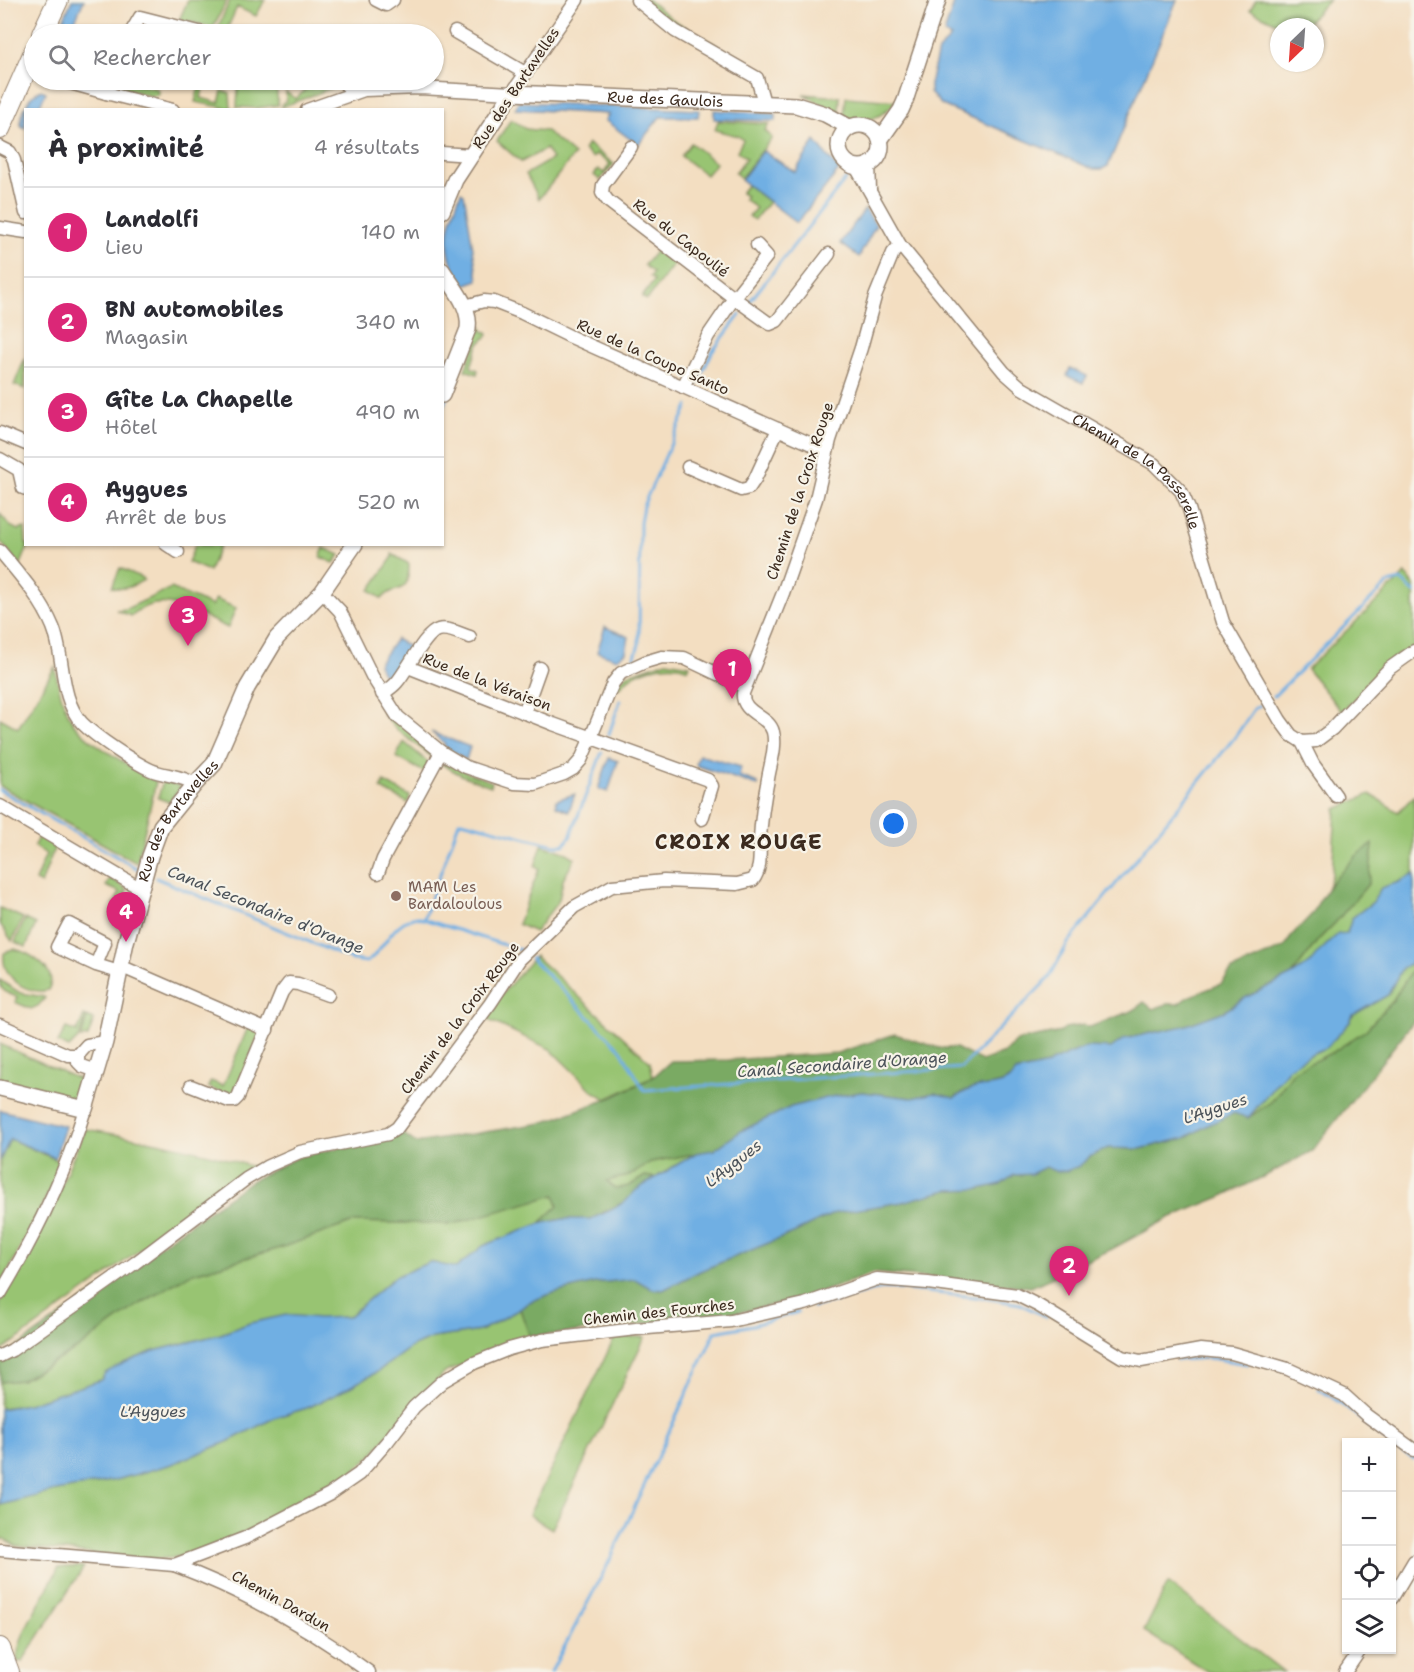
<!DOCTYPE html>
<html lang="fr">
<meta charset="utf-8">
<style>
body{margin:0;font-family:"Shantell Sans",sans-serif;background:#f7f7f7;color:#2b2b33}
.controls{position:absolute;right:18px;bottom:18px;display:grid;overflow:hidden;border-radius:0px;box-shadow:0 2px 4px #0004}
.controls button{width:54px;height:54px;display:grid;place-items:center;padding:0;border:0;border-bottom:2px solid #e1e1e2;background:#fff;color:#2b2b33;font:30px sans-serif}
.compass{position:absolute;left:1270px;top:18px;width:54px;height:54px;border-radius:50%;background:#fff;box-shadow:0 2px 4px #0004;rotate:205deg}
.you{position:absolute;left:894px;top:824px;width:21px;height:21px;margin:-15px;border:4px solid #fff;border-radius:50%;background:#1a73e8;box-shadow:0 0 0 9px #1a73e833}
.badge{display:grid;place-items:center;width:39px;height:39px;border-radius:50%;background:#db2777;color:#fff;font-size:20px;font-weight:700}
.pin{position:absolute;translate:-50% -50px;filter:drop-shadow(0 2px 3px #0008)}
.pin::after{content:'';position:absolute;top:32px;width:21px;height:18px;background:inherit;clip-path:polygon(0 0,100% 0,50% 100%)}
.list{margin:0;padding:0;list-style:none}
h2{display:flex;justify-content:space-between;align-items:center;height:78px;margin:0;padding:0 24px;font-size:26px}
h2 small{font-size:20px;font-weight:400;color:#7c7c81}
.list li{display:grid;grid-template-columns:39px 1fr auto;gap:18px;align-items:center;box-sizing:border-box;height:90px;padding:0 24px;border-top:2px solid #e1e1e2}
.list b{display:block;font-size:22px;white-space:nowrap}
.list p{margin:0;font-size:20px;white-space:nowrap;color:#7c7c81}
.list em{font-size:20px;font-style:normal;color:#7c7c81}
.icon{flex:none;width:33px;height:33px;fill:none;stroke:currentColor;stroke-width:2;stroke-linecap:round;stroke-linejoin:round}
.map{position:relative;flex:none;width:1414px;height:1672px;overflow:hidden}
.search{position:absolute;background:#fff;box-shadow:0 2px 4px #0004;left:24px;top:24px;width:420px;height:66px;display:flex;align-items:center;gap:15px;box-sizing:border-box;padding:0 21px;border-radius:33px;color:#7c7c81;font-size:22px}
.panel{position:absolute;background:#fff;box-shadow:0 2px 4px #0004;left:24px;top:108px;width:420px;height:438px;border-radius:0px}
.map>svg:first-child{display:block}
</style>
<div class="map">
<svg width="1414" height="1672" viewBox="0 0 1414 1672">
<rect width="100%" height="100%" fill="#f7f3e8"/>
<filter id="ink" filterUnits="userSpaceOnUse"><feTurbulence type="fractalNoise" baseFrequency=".0167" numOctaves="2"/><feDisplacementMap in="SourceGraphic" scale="12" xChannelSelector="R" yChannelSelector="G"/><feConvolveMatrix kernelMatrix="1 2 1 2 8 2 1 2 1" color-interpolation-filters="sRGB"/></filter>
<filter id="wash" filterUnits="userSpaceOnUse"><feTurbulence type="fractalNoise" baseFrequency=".008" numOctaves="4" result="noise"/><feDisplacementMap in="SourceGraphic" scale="24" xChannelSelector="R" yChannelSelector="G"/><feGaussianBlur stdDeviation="1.35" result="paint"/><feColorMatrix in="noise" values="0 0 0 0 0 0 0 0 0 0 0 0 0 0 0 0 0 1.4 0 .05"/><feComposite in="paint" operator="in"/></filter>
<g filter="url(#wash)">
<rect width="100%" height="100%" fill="#f3dec1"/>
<!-- green -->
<path fill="#98c472" stroke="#6a7748" stroke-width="1.5" d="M188,0H227L213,28L188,21L184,23L180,18Z
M230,0H265L256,16L237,7L225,34L218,27Z
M641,0H648L675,21L760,71L758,72L694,39Z
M1256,0H1329L1303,27H1285L1250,10Z
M148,24L165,29L163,34H136L138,30Z
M123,80H136L135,84L158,89V95L151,96L122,88L120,85Z
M201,80H205L201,98L219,103L222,91L230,93L231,109L195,102Z
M303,80H330L333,85L332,88L282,107V103L286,102V92L296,99L305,90L300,84L303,82Z
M270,84H276L278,105L256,108L237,107L238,88L241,85L270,87Z
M803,94L840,97L839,113Z
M846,97L896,101C882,118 867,124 845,118L844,115Z
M511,119L526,129L546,131L574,155L539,199L526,174L552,159L546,149L521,162L497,141Z
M718,121L769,124L765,130L772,138L741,178L735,173L746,158L737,151L743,140L738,136L715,130Z
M691,143L716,163L706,175L681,156Z
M588,144L614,164L600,180L594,175L598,169L604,173L610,164L596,154L593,158L584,150Z
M747,185L769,202L754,220L749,216L756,208L744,199L746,196L741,193Z
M656,251L674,264L647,300L642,297L654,281L650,277L653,273L644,265Z
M481,326L483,331L487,332L488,335L478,345L471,367L478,370L477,374L465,370Z
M25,358V389L14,385Z
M0,514L10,526L18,530L25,528L26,544L29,545L20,566L0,541Z
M195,545H220L209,571L188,562Z
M324,548L340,555L334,563L320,557Z
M392,554L409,564C409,600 395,582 382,599L370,590L392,558Z
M120,568L143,578L144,580C133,586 124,591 112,587Z
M1405,574L1414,585V648L1396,656L1342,712L1307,669Z
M171,588L212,606L215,599L236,608L228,628C197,614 161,588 131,616L116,610L126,609Z
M667,661L690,665L688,669C668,660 632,670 620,688L615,686L626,675Z
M55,667C58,686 62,704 72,721C84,741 134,768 156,782L137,863L0,786V718L18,728Z
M383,714L391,716L432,752V757L396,729Z
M404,742L429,763L424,772L396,757Z
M449,763L468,773L492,782L491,786L463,776L441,764Z
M163,780L181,787L169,802L158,798Z
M384,782L410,796L408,803L381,789Z
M1370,794L1398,812L1414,796V874L1399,882L1381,888L1373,902L1352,918L1347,934C1329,935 1322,953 1309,964C1304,968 1298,971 1292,975L1318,940L1335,923L1369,883L1373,845L1331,883L1326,892L1332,875L1336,809Z
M39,835L55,846L41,884L35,881L46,854L34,846Z
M542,845L567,853L575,858L563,880L559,900L535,932L518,924L539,869L535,866Z
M110,878L127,889L122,909L114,905L120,892L106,886Z
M0,908L23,918L12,941L0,924Z
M25,919L36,924L26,947L15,942Z
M15,949C30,953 60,971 48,990C28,996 0,977 4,953Z
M535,956L650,1062L653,1077L606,1099L593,1091L550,1049L482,1017Z
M1414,958V967L1393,1000L1366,1030L1333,1052L1294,1071L1272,1101L1248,1118L1290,1067L1313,1053L1326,1048L1350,1022L1353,1015L1388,995L1402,968L1410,964Z
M0,980L20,993L44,997L45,998L38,1006L31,1009L15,1002L17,997C7,993 0,991 0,980Z
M84,1016L86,1017L79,1038L69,1048L58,1043L66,1028L77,1032Z
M87,1017L94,1020L88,1037L81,1038Z
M249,1025L255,1028L259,1034L236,1093L226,1095L208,1087L211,1081L223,1086Z
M0,1044L85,1082L83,1095L73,1100L0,1082Z
M85,1129C143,1139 201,1149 256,1168L211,1196L97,1282L0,1352V1304L51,1209Z
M10,1139L64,1163L0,1287V1161Z
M696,1153L655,1178L645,1176L629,1186L615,1189L607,1181L628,1176L651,1162Z
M555,1194L558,1206L539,1224L483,1246L456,1268L430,1262L395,1277L348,1317L250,1323L221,1334L154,1351L124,1363L101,1380L28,1404L2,1408L0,1406V1382L22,1380L77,1349L135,1307L190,1274L277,1249L354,1222L453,1224Z
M520,1309L530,1337L446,1372L418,1398L371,1456L351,1473L294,1511L194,1554L171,1558L144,1559L16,1546L5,1539H0V1505L56,1491L116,1480L172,1464L227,1442L276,1417L310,1407L377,1372L411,1347L432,1338L480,1331Z
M615,1337H645L552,1529L529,1515Z
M67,1567H84L22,1662L17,1661C18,1630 46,1596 58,1568Z
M1168,1583L1284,1672H1208L1144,1631Z"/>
<!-- forest -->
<path fill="#7aaa64" stroke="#5a6a41" stroke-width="1.5" d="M1373,844L1369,883L1335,923L1318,940L1292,975L1245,998L1225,1011L1184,1026L1124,1039L1111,1048L1086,1047L1051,1062L1048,1065L1016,1072C1004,1088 989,1084 971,1089C965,1091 959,1095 954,1098L934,1093L912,1098L862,1092L830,1097L791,1107L741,1131L714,1150L651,1162L628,1176L607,1181L615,1189L629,1186L645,1176L655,1178L636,1191L626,1201L591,1219H564L539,1224L558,1206L555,1195L453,1224L354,1222L277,1249L190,1274L135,1307L77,1349L21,1380L0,1382V1359L251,1181L298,1157L402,1133L416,1143L542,1123L613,1097L653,1077L671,1061L728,1060L837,1053L895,1034L939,1048H956L982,1061L1004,1053L1016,1041L1061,1032L1065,1028L1084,1025L1090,1027L1134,1010L1144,1002L1153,1009L1167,1004H1178L1188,997L1221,984L1232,970L1285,947L1292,935L1313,913L1318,903L1331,883L1356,856Z
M1414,967V1021L1312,1151L1267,1175L1221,1197L1169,1218L1112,1249L1031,1287L874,1273L804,1298L732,1314L530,1337L520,1309L529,1302L553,1293L595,1283L636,1279L652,1289L663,1290L700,1271L793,1233L835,1213L902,1202L947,1190L979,1189L1001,1184L1014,1175L1031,1174L1045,1167L1055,1171L1079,1166L1091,1156L1108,1148L1140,1149L1185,1138L1208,1125L1234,1113L1248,1118L1272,1101L1294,1071L1333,1052L1366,1030L1393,1000Z"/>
<!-- water -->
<path fill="#70afe3" stroke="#566c80" stroke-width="1.5" d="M72,0H84L69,34H57Z
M955,0H1177L1108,166L1102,169H1093L942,105L930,93V84L938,51L951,37L944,34Z
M41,90L46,92L38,109L26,110L25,128L21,126C20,113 29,95 41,90Z
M519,102L699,110L698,117H660L638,145L605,120L609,114L515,109Z
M714,110L776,114V121L714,119Z
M815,141L839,170L797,223L741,180L763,151L795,172Z
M461,192L464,194L466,205L478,280L464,285C439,250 447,229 461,192Z
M865,209L876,225L859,257L840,243Z
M1070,368L1087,376L1083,383L1067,376Z
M605,627L629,637L626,652L617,659L597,652Z
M396,639L409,647L391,675L387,676L384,675L378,664Z
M431,732L470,747L466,760L444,746L445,744Z
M699,755L741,767L739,776L758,783V786L698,766L696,765Z
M609,758L618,761L608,792L598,789Z
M575,794L569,811L556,806V800Z
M1414,874V958L1410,964L1402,968L1388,995L1353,1015L1350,1022L1326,1048L1313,1053L1290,1067L1248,1118L1234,1113L1208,1125L1185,1138L1140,1149L1108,1148L1091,1156L1079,1166L1066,1171H1055L1045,1167L1031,1174L1014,1175L1001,1184L979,1189L947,1190L902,1202L835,1213L793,1233L700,1271L663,1290L652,1289L635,1279L595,1283L553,1293L529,1302L520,1309L480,1331L432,1338L411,1347L377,1372L337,1394L307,1408L276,1417L227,1442L172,1464L116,1480L56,1491L0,1505V1409L28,1404L101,1380L105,1373L124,1363L154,1351L221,1334L250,1323L286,1315L319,1318L348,1317L395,1277L430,1262L456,1268L483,1246L539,1224L563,1219H591L611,1210L626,1201L636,1190L696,1153L714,1150L741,1131L791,1107L830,1097L862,1092L912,1098L934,1093L954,1098C959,1096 965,1091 971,1089C989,1084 1004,1089 1016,1072L1048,1065L1051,1062L1086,1047L1111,1048L1124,1039L1184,1026L1225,1011L1245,998L1292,975L1310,963L1318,953L1338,934L1347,933L1352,918L1373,902L1381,888L1399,882Z
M0,1110L65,1126L55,1158L10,1139L0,1161Z"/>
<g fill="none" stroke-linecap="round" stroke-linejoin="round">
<!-- stream -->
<path stroke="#70afe3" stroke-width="3" d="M747,305L846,179
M696,386L712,352L740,315
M442,409L446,399
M634,659L639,644L640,522L643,506L688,406
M1274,696L1384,587L1392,582L1401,580L1414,592
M609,734L620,701
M0,790L138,869
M156,878L353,960L367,962C386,948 392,921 417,917L523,951
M424,918L459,822L462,821L554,845H564L570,837L602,752
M531,958L621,1050L644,1090L961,1068L1049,978L1068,943L1235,737L1254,709L1260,705
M813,1307L871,1291L889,1288L984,1298L1020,1304L1046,1317
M1177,1360L1210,1358L1248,1364
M1319,1389L1345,1406L1388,1442
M1392,1446L1414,1459
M551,1672L608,1564L715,1332L753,1325L798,1312"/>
</g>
</g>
<g filter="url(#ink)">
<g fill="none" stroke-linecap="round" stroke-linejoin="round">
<defs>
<g id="minor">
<path d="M376,0L386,5L393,0"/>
<path d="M637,0L675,31L757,78L764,103"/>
<path d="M455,32L525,73"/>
<path d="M130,34L140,17L207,34"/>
<path d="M59,80L106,93L173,110"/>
<path d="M341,80L354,93"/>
<path d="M106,93L112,80"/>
<path d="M307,110L364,90L420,88L512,93L577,0"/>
<path d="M0,147L10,152L14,160L26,213"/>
<path d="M631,147L603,185L602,193L608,201L734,298L708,336L683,387"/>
<path d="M442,153L470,155"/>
<path d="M869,165L870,190"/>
<path id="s1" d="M856,167L900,245L1004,372L1022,388L1154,464L1181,491L1189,509L1223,622L1280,720L1291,735L1302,742L1313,764L1336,796"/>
<path d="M0,228L26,232"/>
<path d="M757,245L767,256L734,298L770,324L777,321L829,254"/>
<path d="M465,306L484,301L494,302L522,313L571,337L827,451"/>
<path d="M0,433L26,444"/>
<path d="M0,459L19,470L23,488L26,489"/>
<path d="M688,467L741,490L749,488L755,479L778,429"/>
<path d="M166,544L178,552"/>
<path d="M0,551C19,574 41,598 53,627C65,656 59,698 82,723C96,737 133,762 151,770C165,776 181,775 195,784"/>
<path d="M322,592L340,611L372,676L398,717L441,752L466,767L514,783L535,784L564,774L573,769L581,760L591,737L613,683L621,673L645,662L662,657L684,658L745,687"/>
<path d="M408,667L553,724L708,780L712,786L702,819"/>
<path d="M382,694C388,690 393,687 397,682C407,671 425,633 438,630C448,627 460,634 470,637"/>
<path d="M524,713L540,668"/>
<path d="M1302,742L1316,741L1332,729L1390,668L1414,651"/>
<path d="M0,806L141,889"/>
<path d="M378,873L383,859L441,752"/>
<path d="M96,965L57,947L69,924L105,943L96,965L119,972"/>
<path d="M120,966L267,1030"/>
<path d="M0,1025L68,1055H78"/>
<path d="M97,1071L82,1066L78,1062V1055L87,1045L105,1042"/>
<path d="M191,1086L229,1101H234L238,1097L282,992L289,983L298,984L328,995"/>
<path d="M0,1294C36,1235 65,1175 85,1109"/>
<path d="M0,1356L12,1350L135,1263L246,1179L268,1166L300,1152L388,1134L397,1128L490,1004L519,960L574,907L612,886L664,881L737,884L753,880C762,868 759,854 760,839C761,819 764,799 768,779C770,765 777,746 773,732C769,715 741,714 743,693L783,593L816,499L830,440L861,348L875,297L893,253L900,245"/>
<path d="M0,1550L174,1565L245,1538L330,1494L359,1474L387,1442L414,1407L443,1381L474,1363L509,1349L542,1340L636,1329L731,1321L805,1304L877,1279L928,1283L1017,1295L1039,1306L1122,1357L1141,1361L1201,1350L1232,1353L1288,1369L1344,1395L1366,1415L1414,1450"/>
<path d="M174,1565C243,1591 310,1628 369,1672"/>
<path d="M1392,1598L1414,1561"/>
<path d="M1345,1672L1360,1650"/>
</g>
<g id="tertiary">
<circle cx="860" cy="146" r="21"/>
<path d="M880,140L901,110L905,101L938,0"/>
<path id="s2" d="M442,211L455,180L512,93L796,105L825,114L849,127"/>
<path d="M442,270C454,289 471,306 468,329L442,395"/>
<path id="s3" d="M0,1088L85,1109L105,1042L126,942L150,856L161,826L195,784L214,764L247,688L277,638L322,592L355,544"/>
</g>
<path id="primary" d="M42,34L58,0
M0,129L34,52
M0,1648L9,1672"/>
</defs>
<!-- minor casing -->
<use href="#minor" stroke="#978470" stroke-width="15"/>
<!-- tertiary casing -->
<use href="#tertiary" stroke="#978470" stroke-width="18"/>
<!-- primary casing -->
<use href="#primary" stroke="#978470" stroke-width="22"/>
<!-- minor -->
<use href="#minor" stroke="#fff" stroke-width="12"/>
<!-- tertiary -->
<use href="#tertiary" stroke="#fff" stroke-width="15"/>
<!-- primary -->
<use href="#primary" stroke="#fff" stroke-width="20"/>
</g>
</g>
<!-- markers -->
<circle fill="#8d6e63" stroke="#f7f3e8" stroke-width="2" cx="396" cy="896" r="6"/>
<g text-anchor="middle" stroke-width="4.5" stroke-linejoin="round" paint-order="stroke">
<!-- street labels -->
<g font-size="15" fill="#3b2a1e" stroke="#f7f3e8">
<text transform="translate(516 88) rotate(-56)" y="5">Rue des Bartavelles</text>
<text dy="5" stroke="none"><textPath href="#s2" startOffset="291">Rue des Gaulois</textPath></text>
<text transform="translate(681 238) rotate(38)" y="5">Rue du Capoulié</text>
<text transform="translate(653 357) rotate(24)" y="5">Rue de la Coupo Santo</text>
<text dy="5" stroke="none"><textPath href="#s1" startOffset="423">Chemin de la Passerelle</textPath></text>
<text transform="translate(800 491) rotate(-72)" y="5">Chemin de la Croix Rouge</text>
<text transform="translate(487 682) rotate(21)" y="5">Rue de la Véraison</text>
<text dy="5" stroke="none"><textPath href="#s3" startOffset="394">Rue des Bartavelles</textPath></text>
<text transform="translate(460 1018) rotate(-53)" y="5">Chemin de la Croix Rouge</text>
<text transform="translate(659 1312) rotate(-6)" y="5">Chemin des Fourches</text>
<text transform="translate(281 1601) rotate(29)" y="5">Chemin Dardun</text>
</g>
<!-- education labels -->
<g font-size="15" fill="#785e54" stroke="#f7f3e8" text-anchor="start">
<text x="408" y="892">MAM Les<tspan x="408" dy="17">Bardaloulous</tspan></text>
</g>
<!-- water labels -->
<g font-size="16" font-style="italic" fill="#4b5259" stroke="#f7f3e8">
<text transform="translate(266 909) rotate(22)" y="6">Canal Secondaire d'Orange</text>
<text transform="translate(842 1064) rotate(-4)" y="6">Canal Secondaire d'Orange</text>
<text transform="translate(1215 1108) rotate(-18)" y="6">L'Aygues</text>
<text transform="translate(733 1163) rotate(-38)" y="6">L'Aygues</text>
<text x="153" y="1417">L'Aygues</text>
</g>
<!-- district labels -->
<g font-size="21" font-weight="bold" letter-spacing="1.5" fill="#3b2a1e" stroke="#f7f3e8">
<text x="739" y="849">CROIX ROUGE</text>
</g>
</g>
</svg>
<div class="controls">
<button>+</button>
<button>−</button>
<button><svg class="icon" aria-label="locate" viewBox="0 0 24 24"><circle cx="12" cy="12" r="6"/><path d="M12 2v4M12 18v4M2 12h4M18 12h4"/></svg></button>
<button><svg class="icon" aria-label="layers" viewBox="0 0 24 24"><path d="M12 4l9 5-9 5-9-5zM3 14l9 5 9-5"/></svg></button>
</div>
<svg class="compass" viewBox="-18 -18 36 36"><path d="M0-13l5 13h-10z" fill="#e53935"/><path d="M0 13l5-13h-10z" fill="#7c7c81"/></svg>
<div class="you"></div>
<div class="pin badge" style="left:732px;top:699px">1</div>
<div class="pin badge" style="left:1069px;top:1296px">2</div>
<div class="pin badge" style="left:188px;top:646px">3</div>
<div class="pin badge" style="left:126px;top:942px">4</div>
<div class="search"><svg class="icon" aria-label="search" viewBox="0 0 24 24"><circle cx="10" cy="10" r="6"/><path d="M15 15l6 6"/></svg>Rechercher</div>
<section class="panel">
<h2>À proximité<small>4 résultats</small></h2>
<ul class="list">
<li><span class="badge">1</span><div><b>Landolfi</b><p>Lieu</p></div><em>140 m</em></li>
<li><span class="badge">2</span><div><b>BN automobiles</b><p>Magasin</p></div><em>340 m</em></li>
<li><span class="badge">3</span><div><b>Gîte La Chapelle</b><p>Hôtel</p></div><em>490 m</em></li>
<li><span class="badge">4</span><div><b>Aygues</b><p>Arrêt de bus</p></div><em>520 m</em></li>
</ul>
</section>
</div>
